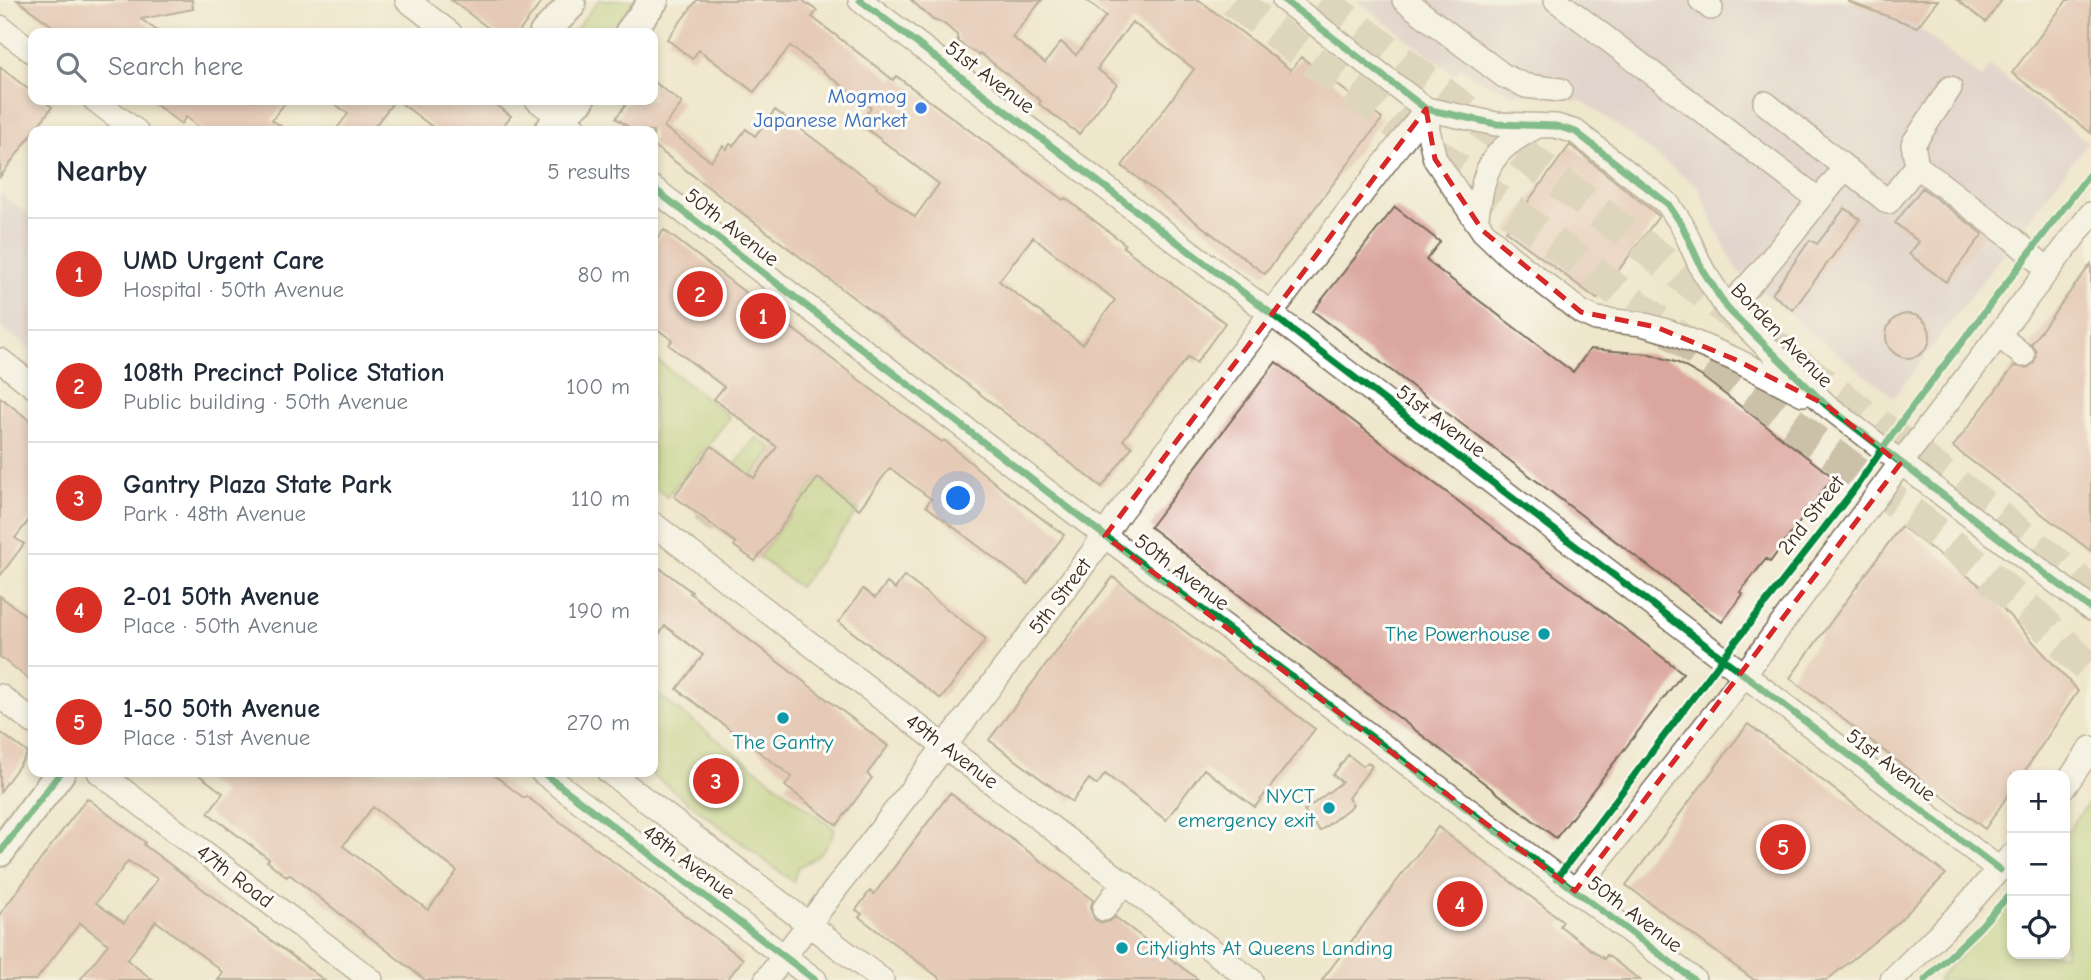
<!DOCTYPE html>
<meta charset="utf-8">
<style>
body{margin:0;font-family:"Comic Neue",sans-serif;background:#f6f6f7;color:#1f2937}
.controls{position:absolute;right:21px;bottom:21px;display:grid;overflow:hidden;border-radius:14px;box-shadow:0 4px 10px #0003}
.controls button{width:63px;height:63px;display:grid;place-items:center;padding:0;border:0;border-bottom:2px solid #e0e1e3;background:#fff;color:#1f2937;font:35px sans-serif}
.you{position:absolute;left:959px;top:499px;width:24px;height:24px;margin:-18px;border:5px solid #fff;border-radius:50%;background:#1a73e8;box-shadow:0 0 0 10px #1a73e833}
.badge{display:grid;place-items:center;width:46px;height:46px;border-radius:50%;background:#d93025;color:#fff;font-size:23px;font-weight:700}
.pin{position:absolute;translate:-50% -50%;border:4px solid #fff;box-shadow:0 2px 7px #0006}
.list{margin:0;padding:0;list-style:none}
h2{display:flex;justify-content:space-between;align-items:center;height:91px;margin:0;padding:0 28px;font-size:30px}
h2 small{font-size:23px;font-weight:400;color:#747a83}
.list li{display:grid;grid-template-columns:46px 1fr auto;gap:21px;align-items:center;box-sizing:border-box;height:112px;padding:0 28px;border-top:2px solid #e0e1e3}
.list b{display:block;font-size:26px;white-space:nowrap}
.list p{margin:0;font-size:23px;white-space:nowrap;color:#747a83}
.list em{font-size:23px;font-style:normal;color:#747a83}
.icon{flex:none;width:38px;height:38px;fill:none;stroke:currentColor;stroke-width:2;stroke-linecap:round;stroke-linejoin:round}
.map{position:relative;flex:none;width:2091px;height:980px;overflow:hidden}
.search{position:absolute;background:#fff;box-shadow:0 4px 10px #0003;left:28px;top:28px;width:630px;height:77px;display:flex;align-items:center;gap:18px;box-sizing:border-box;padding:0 24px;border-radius:14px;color:#747a83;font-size:26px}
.panel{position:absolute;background:#fff;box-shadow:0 4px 10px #0003;left:28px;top:126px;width:630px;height:651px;border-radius:14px}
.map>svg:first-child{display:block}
</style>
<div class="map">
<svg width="2091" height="980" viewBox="0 0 2091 980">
<defs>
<pattern id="grass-tufts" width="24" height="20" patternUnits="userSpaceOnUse" patternTransform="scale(1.75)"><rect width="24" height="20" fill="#b0cc73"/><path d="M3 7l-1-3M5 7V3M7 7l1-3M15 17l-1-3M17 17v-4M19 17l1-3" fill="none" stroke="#98af63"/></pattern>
</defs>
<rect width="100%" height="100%" fill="#fdfcf7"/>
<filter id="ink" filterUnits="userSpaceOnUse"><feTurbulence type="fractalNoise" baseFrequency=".0143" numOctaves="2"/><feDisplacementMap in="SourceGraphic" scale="14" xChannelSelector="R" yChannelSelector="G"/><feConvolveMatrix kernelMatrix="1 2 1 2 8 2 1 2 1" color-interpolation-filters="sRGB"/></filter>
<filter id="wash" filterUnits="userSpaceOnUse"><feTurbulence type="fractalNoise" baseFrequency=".00686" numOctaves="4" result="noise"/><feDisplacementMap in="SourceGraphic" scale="28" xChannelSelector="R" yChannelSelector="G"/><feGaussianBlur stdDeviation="1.57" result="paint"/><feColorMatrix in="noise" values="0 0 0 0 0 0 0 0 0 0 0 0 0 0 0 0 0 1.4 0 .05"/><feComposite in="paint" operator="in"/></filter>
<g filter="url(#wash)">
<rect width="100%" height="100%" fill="#efe7cc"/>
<!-- industrial -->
<path fill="#d1bdcc" d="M1356,0H1843L1917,27L1981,78L1990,66L2088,142L1894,397L1806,329L1737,270L1713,223L1699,188L1593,108L1582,101L1509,92L1475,79L1461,67L1455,75Z
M0,193L33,218V351L0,326Z"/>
<!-- grass -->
<path fill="url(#grass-tufts)" stroke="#767b48" stroke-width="2" d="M818,477L859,509L799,587L759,557Z"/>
<!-- green -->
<path fill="#b0cc73" stroke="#767b48" stroke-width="2" d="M599,0H635L610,33H573Z
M653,357L730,417L667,497L653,486Z
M756,437L773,449L713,527L697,516Z
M653,691L835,829C827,849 818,858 798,867L793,882L649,772H653Z
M2091,799V980H1937L2012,901V954H2065V835Z"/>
<g id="blocks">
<!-- building -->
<path fill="#daa69d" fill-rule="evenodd" d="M17,0H192L193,9L141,19L160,33H62Z
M451,0H543L518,33H495Z
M697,0H802L817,11L812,17L878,68L893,80L896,76L1063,200L1065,198L1125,244L1123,247L1225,323L1196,363L1188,357L1142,415L1123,440L1132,447L1102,487L653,145V131H634L616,118L629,100H653V81L682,103L664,127L711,161L723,146L727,149L730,144L733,146L746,129L755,136L775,110L877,186L876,187L915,217L939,184L859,123L871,108L790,46L754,92L699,50L692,59L667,39ZM1033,237L1115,300L1082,344L999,281Z
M911,0H1042L1012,37L1045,63L1061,42L1076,55L1106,16L1086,0H1199L1291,70L1301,57L1382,119L1265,274L1122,166L1194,69L1132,22L1097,69L1117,84L1079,134L1039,104L1041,101L980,53L979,55L958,42L957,35L943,23L933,20Z
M1849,0H1938L1917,27L1849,2Z
M1957,0H2002L1986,22Z
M2067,0H2091V133L2012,73Z
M0,67L33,93V100H42L52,107L0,177Z
M150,100H287L272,120L288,131H204L186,117L181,124Z
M330,100H395L371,131H335L348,114Z
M397,100H490L511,116L499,131H438Z
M1570,145L1659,216L1597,299L1506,231Z
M1922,188L1983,234L1946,282L1909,254L1919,242L1895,223Z
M1395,207L1440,242L1426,260L1573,372L1590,349L1650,354L1678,363L1701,376L1833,477L1770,562L1766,559L1740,592L1743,594L1722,622L1313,311Z
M1845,208L1860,219L1793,310L1772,294L1810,240L1817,244Z
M664,230L901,412L942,442L944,440L1001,488L1064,535L1028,584L926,506L931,499L890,468L859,509L818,478L755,561L734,546L736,543L674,496L712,446L754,478L777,447L714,399L724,387L669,345L672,340L653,326V245Z
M2091,264V551L1953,447L2014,366L2027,368L2034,363L2036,351L2031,344Z
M1886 336a22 22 0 1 1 44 0a22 22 0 1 1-44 0Z
M1276,362L1683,673L1556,838L1150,527Z
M0,397L33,423V515L15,538L24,544L0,576Z
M1901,526L1985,589L2078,691L2022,775H2012V789L1985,829L1790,678Z
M653,563L692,592L690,593L713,612L888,746L867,774L872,778L837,825L785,786L792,777L677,689L703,655L665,626L653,643Z
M904,576L986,639L941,699L839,622L863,589L875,598L887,583L895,589Z
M1113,577L1315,729L1255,807L1204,769L1166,820L1105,774L1097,785L1089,779L1072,802L989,740Z
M0,596L33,621V682L0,657Z
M1748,724L1946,874L1896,924L1827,980H1754L1626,885Z
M0,732L28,753L0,792Z
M1348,755L1363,766L1368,762L1372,766L1348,798L1353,805L1320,831L1304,811L1342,782L1333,775Z
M195,772H490L524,798L526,796L743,959L727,980H425L289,874L287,877L267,861L269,859L208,813L223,793ZM373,807L457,871L428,910L343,846Z
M950,793L1093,900L1090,908L1095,920L1103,923L1110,921L1115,917L1199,980H942L925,967L859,917L862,914L856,910L870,891L874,894Z
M87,798L145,842L144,845L324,980H218L223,973L218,968L156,921L127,960L153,980H80L108,944L80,923L36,980H0V914ZM128,861L158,879L124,923L96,903Z
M1438,827L1563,921L1560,926L1604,959L1607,955L1640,980H1322Z"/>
</g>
</g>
<g filter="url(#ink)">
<use href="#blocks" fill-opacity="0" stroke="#7a6c5b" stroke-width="2"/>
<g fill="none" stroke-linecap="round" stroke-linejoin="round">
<!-- highway-tunnel -->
<path stroke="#cbc1a9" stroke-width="33" stroke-dasharray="33 17" stroke-linecap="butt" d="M1233,0L1944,538L2036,616L2091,671
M1321,0L1980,503L2076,579L2091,593"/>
<defs>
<path id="minor" d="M407,0L450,33
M860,0L2000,870
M1284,0L1426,109L1496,124L1556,126L1576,132L1668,204L1682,225L1702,269L1727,308L1826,405L2091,609
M1404,0L1504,76L1526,86L1560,90
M1556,0L1819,200
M1701,0L1711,8
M0,27L33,52
M95,100L136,131
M537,100L578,131
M1765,103L1888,202L1917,166L1913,144L1950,88
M1426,109L1428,130L1435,159L1483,231L1509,256L1581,312L1596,319L1642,324L1670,332L1734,359L1803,394
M1917,166L2013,239L2048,270
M653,188L1105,536L1694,980
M1476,221C1485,168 1487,152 1538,126
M1727,308L1760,273L1845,168
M1998,335L2023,355
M0,360L33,386
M653,524L1251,980
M0,696L33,722
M99,772L371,980
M542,772L815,980
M609,772L882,980
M2065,786L2091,748
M1575,891L1727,698L1900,464L2091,214
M1104,909L1124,882
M766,980L1093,552L1120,512L1426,109
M1892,980L1960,913L2012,855"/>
<path id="major" d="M544,33L571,5
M629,33L654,0
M549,131L559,117L580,100
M0,852L61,772"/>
</defs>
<!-- minor casing -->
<use href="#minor" stroke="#7a6c5b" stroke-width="26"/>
<!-- major casing -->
<use href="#major" stroke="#7a6c5b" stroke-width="32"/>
<!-- minor -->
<use href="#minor" stroke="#fff" stroke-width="23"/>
<!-- major -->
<use href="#major" stroke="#fff" stroke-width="28"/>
<defs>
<path id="cycleway" d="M860,0L2000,870
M1284,0L1426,109L1496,124L1556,126L1576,132L1668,204L1682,225L1702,269L1727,308L1826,405L2091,609
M653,188L1105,536L1694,980
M542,772L815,980
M0,852L61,772
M1557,878L1722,659L1853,491L1904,418L2091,172
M1925,980L1977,930L2012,892"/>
</defs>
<!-- cycleway casing -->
<use href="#cycleway" stroke="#fdfcf7" stroke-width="11"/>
<!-- cycleway -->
<use href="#cycleway" stroke="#00873e" stroke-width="7"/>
</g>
</g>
<!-- marked area -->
<path d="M0 0H2091V980H0ZM1426,109L1435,159L1483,231L1581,312L1656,327L1734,359L1826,405L1900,464L1575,891L1105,536Z" fill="#efe7cc" fill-opacity=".55" fill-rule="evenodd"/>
<path fill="none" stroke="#d62828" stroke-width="5" stroke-dasharray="14 9" stroke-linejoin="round" d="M1426,109L1435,159L1483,231L1581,312L1656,327L1734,359L1826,405L1900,464L1575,891L1105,536Z"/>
<!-- markers -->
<circle fill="#3f7fe0" stroke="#fdfcf7" stroke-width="2.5" cx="921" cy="108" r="7"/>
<g fill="#0f9aa8" stroke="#fdfcf7" stroke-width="2.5">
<circle cx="1544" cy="634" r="7"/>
<circle cx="783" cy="718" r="7"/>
<circle cx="1329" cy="808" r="7"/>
<circle cx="1122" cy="948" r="7"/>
</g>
<g text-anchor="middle" stroke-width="6" stroke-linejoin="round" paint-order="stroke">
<!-- street labels -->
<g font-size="21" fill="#3b2a1e" stroke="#fdfcf7">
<text transform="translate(990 77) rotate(37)" y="7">51st Avenue</text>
<text transform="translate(732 227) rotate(38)" y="7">50th Avenue</text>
<text transform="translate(1782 335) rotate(46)" y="7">Borden Avenue</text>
<text transform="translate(1441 421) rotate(37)" y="7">51st Avenue</text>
<text transform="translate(1811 515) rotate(-52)" y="7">2nd Street</text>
<text transform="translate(1182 572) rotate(37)" y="7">50th Avenue</text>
<text transform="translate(1060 596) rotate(-53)" y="7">5th Street</text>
<text transform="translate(952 751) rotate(37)" y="7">49th Avenue</text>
<text transform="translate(1891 765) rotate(37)" y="7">51st Avenue</text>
<text transform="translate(689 862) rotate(37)" y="7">48th Avenue</text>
<text transform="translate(235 876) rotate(37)" y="7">47th Road</text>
<text transform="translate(1635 914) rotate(37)" y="7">50th Avenue</text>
</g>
<!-- shop labels -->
<g font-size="21" fill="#366cbe" stroke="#fdfcf7" text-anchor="end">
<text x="907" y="103">Mogmog<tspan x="907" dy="24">Japanese Market</tspan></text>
</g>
<!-- culture labels -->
<g font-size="21" fill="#0d838f" stroke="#fdfcf7" text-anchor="end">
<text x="1530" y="641">The Powerhouse</text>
<text x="783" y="749" text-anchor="middle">The Gantry</text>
<text x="1315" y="803">NYCT<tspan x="1315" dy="24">emergency exit</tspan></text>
<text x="1136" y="955" text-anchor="start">Citylights At Queens Landing</text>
</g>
</g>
</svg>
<div class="controls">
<button>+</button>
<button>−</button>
<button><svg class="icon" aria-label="locate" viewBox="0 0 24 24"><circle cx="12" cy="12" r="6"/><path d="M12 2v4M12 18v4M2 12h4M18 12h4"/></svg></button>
</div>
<div class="you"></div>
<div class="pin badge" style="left:763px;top:316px">1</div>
<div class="pin badge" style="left:700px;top:294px">2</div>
<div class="pin badge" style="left:716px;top:781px">3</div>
<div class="pin badge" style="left:1460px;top:904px">4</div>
<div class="pin badge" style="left:1783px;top:847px">5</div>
<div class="search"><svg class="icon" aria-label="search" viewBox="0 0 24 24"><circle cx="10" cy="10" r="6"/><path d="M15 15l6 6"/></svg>Search here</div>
<section class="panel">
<h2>Nearby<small>5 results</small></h2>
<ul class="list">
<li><span class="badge">1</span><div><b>UMD Urgent Care</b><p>Hospital · 50th Avenue</p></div><em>80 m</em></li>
<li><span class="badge">2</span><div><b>108th Precinct Police Station</b><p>Public building · 50th Avenue</p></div><em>100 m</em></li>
<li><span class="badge">3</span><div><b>Gantry Plaza State Park</b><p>Park · 48th Avenue</p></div><em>110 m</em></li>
<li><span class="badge">4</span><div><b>2-01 50th Avenue</b><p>Place · 50th Avenue</p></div><em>190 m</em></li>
<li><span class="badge">5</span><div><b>1-50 50th Avenue</b><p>Place · 51st Avenue</p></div><em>270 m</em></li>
</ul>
</section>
</div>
